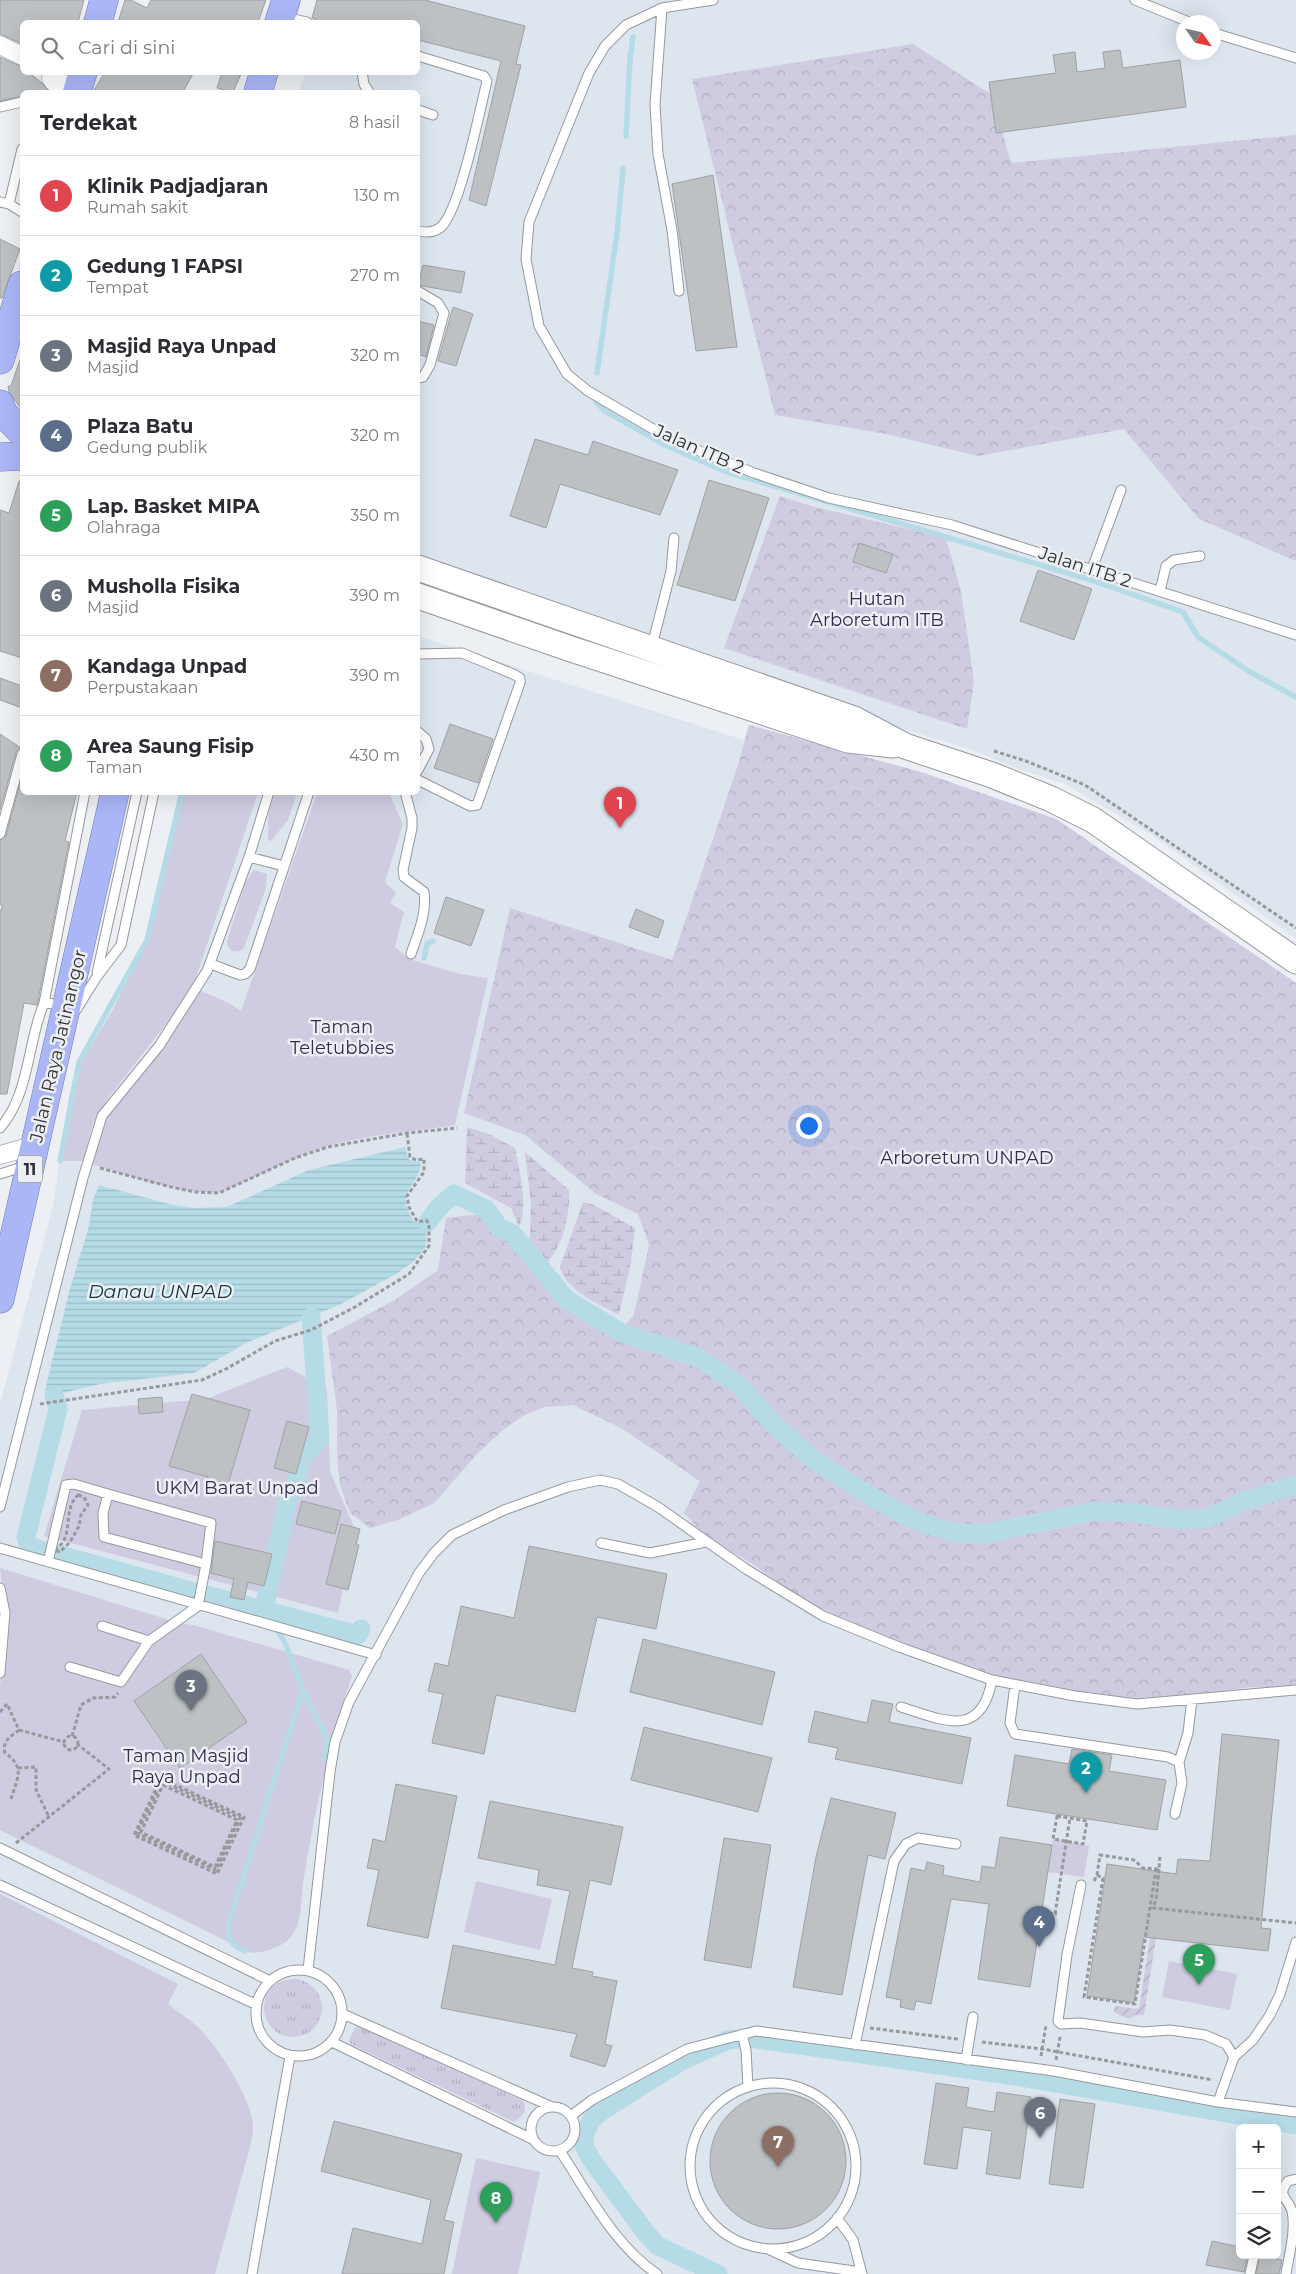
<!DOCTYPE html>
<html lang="id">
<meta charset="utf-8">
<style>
body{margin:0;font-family:Montserrat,sans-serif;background:#f7f7f7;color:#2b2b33}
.controls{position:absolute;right:15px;bottom:15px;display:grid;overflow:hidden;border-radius:8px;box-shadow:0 5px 20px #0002}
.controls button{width:45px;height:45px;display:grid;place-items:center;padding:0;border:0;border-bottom:1px solid #e1e1e2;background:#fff;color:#2b2b33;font:25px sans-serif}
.compass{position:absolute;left:1176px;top:15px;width:45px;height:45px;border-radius:50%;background:#fff;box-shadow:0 5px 20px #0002;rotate:124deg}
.you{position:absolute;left:808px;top:1125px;width:18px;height:18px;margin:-12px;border:4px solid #fff;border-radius:50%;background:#1a73e8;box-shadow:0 0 0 8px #1a73e833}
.badge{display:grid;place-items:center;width:32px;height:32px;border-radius:50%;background:#2563eb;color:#fff;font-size:16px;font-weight:700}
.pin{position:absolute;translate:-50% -41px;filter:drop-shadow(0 1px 2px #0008)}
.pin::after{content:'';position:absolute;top:26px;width:18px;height:15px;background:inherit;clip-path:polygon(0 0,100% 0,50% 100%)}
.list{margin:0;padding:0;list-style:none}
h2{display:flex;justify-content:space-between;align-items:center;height:65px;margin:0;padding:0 20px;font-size:21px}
h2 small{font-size:16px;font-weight:400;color:#7c7c81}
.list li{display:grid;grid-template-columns:32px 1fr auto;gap:15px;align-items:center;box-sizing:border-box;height:80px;padding:0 20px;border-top:1px solid #e1e1e2}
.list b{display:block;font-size:19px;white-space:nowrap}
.list p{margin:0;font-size:16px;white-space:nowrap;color:#7c7c81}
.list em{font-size:16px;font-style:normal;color:#7c7c81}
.icon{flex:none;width:28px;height:28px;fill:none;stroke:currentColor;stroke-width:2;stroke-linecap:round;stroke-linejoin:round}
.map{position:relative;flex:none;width:1296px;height:2274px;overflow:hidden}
.search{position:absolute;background:#fff;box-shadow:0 5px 20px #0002;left:20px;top:20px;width:400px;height:55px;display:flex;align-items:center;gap:12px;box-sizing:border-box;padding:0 18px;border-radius:8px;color:#7c7c81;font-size:19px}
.panel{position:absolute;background:#fff;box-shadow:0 5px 20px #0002;left:20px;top:90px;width:400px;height:705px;border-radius:8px}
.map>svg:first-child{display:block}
</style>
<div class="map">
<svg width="1296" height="2274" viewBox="0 0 1296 2274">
<defs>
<pattern id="grass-tufts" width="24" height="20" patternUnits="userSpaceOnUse" patternTransform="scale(1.25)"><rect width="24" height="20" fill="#cfcbe1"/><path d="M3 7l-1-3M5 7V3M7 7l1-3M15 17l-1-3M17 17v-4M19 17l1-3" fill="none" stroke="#b2afc2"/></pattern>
<pattern id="forest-crowns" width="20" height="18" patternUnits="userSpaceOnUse" patternTransform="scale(1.25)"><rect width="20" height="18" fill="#cfcbe1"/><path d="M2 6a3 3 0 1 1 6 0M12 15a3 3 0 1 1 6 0" fill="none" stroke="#b2afc2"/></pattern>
<pattern id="wetland-marsh" width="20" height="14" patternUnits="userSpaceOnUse" patternTransform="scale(1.25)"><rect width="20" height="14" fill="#cfcbe1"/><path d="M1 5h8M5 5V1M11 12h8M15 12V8" fill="none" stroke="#b2afc2"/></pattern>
<pattern id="garden-furrows" width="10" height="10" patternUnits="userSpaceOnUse" patternTransform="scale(1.25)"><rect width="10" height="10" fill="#cfcbe1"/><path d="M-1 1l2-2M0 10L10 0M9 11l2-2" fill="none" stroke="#b2afc2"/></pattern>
<pattern id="water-rules" width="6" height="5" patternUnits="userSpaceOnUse" patternTransform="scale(1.25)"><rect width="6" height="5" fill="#b5dbe6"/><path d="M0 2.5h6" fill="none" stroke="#9cbcc6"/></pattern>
</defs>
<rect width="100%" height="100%" fill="#eceff3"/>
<!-- built -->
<path fill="#dde5ef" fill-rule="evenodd" d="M325,0H1296V939L1152,835L1063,783L1021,770L972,750L870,719L418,558V92H299L305,73L418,72V22H319ZM1184,22H1214V52H1184Z
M418,636L744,740L749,725L924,773L1056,819L1296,983V2274H0V1404L53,1206L69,1097L80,1065L113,1009L147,940L182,793L418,792ZM1240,2128H1277V2255H1240Z"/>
<!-- grass -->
<path fill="url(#grass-tufts)" d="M264 2008a29 29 0 1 1 58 0a29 29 0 1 1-58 0Z
M359,2025L522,2100C529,2108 523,2116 516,2121H512L359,2048L351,2044L349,2040L355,2028Z"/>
<!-- forest -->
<path fill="url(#forest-crowns)" d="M913,44L992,95L1011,163L1296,135V561L1199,519L1124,429L978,456L886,434L775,415L692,79Z
M780,496L811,506L946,538L961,591L974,681L967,729L724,648Z
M749,725L924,773L1056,819L1296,983V1687H1251L1204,1694L1138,1700L1071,1692L1009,1680L873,1632L826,1611L786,1588L748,1561L707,1538L684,1513L700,1481L621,1428L573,1405L545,1407L523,1416L503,1430L479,1452L434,1503L398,1520L370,1528L350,1513L340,1485L337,1454V1410L327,1336L395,1300L438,1270L446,1218L480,1214L568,1298L622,1328L634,1315L649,1245L638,1214L596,1194L525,1135L464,1113L510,908L672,960L738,765Z"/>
<!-- wetland -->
<path fill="url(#wetland-marsh)" d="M467,1127L491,1135L515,1148C519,1171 529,1204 519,1227L511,1208L465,1183Z
M525,1152L569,1190C570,1215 564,1243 547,1263L530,1244L531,1204Z
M583,1202L592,1204L635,1228L631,1262L619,1315C599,1304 566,1291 560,1267Z"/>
<!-- park -->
<path fill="#cfcbe1" d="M182,793H258L195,980L177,1010L108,1098L93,1123L83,1161H59L69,1097L80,1065L113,1009L147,940Z
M275,793H297L288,820L271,841L268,840V815Z
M317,793H389L403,824L385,882L396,893L390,903L404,912L395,947L409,959L460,974L488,978L455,1125C412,1132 366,1134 325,1147C288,1158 255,1179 219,1192C181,1195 127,1174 90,1164L106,1116L199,990L227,1002L241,1011Z
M254,870L267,874L266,888L244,948C237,954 227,952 227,941L246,881Z
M287,1367L327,1389L330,1472L355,1529L338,1613L44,1536L82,1410L206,1399Z
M0,1568L179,1623L193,1625L349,1670L352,1676C330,1743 314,1813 303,1883C301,1899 302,1925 290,1938C282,1947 260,1955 249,1952L0,1830V1685L4,1658L2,1584Z
M1053,1839L1089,1846L1084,1877L1048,1872Z
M476,1881L552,1899L540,1950L464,1932Z
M0,1894L178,1984L168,2004C178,2012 189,2019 199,2028C217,2046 254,2101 253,2128C253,2134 251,2141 250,2147L215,2274H0Z
M1169,1961L1237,1974L1230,2010L1162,1997Z
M476,2158L540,2172L518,2274H452Z"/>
<!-- garden -->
<path fill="url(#garden-furrows)" d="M1154,1912L1156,1938L1144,2015H1135L1129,2019L1114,2012L1115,2006L1139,2009Z"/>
<!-- water -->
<path fill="url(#water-rules)" d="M405,1147L409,1160L421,1162C419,1190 394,1187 413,1221L420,1224L427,1223L426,1246L423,1251L413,1262L396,1274L341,1304L246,1343L194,1373L100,1384L54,1395L45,1390L70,1288L88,1230L93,1200L99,1185L169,1204L194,1208L227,1207L309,1170Z"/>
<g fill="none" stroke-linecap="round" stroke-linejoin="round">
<!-- stream -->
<path stroke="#b5dbe6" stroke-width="5.5" d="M626,136L630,58L633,37
M597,373L617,233L623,168
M596,402L605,411L665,445L727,472L1091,580L1183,612L1198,637L1250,672L1296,697
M424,958L427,944L433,941
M60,1161L79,1062L147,940L182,792
M303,1690L328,1740L324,1759
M245,1951C233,1946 226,1939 228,1925L303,1690L285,1643L264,1609"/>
<!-- canal -->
<path stroke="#b5dbe6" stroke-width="19" d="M427,1223L440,1206L454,1194L486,1209L499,1227L513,1234L566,1299L622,1333L699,1358L740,1386L775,1426L814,1460L870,1496L914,1520L951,1532L983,1534L1096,1511L1136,1513L1179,1520L1209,1518L1241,1502L1296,1485
M43,1551L29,1546L26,1537L58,1409L54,1395
M56,1554L194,1592
M206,1595L358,1635L361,1629
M264,1609L290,1490L295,1488L301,1459L320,1439L311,1317
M718,2274L658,2246L646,2233L591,2159L584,2146V2135L592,2119L600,2112L683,2060L728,2040L750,2038L1015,2076L1296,2125"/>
</g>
<!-- building -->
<path fill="#bdc1c4" stroke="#9ea2a5" d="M0,0H84L78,22H22V44L0,34Z
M125,0H131L147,8L151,0H266L258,22H118Z
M317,0H425L525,26L516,64L521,65L486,206L469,200L501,61L418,40V22H321L312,18Z
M1120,50L1123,68L1180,60L1186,107L996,133L989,82L1056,73L1053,55L1075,52L1077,72L1105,68L1103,52Z
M0,57L22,67V72H28L42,83L49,91L54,92H22V96L0,101Z
M105,72H194L183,92H93Z
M222,72H242L233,92L217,88Z
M713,175L737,347L696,351L672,184Z
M0,239L20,249L2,298H0Z
M423,265L465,272L461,293L418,285Z
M453,307L473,314L456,366L438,361Z
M418,321L434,325L426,357L418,354Z
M20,360H22V410L9,392L8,386H11Z
M535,439L588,455L593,441L678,470L660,515L560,484L546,528L510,516Z
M709,480L769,498L735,601L677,585Z
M19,481H22V658L0,651V510L9,513Z
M859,543L893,554L886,573L853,562Z
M1038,570L1092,589L1074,640L1020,621Z
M0,678L22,686V708L0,700Z
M450,724L493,739L478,783L434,768Z
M0,734L21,748L16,752L0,810Z
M22,776V792H77L65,841L69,842L38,1001L37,1005L24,1003L7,1094H0V914L2,906L0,904V840L6,836Z
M446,897L484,910L471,946L434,933Z
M636,909L664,921L658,938L629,927Z
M192,1394L250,1410L225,1494L205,1488L208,1477L169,1466Z
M162,1397L163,1412L139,1414L138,1399Z
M287,1421L309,1427L296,1474L274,1468Z
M302,1501L341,1511L335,1534L296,1524Z
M341,1524L360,1529L356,1545H359L348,1590L326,1584Z
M215,1541L272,1554L264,1586L248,1582L244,1600L230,1597L234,1579L211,1573Z
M529,1546L667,1574L656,1629L597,1617L575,1712L496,1695L484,1754L432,1743L443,1694L428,1691L435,1663L448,1666L461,1606L514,1618Z
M643,1639L775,1672L762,1725L630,1692Z
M201,1654L247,1722L180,1768L134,1701Z
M872,1700L893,1704L889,1722L971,1738L962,1784L835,1759L838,1748L808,1742L815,1711L867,1723Z
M644,1727L772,1758L758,1812L631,1780Z
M1222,1734L1279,1740L1261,1928L1271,1929L1268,1951L1144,1937L1134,2003L1087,1996L1107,1864L1176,1874L1178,1859L1210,1861Z
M1072,1749L1112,1755L1109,1771L1166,1780L1157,1830L1007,1806L1015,1755L1069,1764Z
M396,1784L457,1796L428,1938L367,1926L379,1870L367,1868L373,1839L385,1842Z
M831,1798L896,1813L885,1859L868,1855L842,1995L793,1987L816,1857Z
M490,1801L623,1827L611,1885L590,1880L572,1968L593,1972L592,1976L617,1981L605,2044L612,2046L605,2067L570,2056L577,2034L441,2008L453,1945L555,1965L570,1891L537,1885L539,1870L478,1858Z
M1000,1837L1052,1845L1030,1987L978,1979L989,1904L951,1899L931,2004L916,2001L914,2010L900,2007L901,2000L886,1997L911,1868L925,1871L927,1862L944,1866L943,1875L980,1882L982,1866L995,1868Z
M724,1838L771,1845L751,1968L704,1960Z
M936,2083L969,2088L966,2107L994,2112L997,2092L1031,2097L1020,2179L986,2174L992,2131L963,2127L957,2169L924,2164Z
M710 2161a68 68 0 1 1 136 0a68 68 0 1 1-136 0Z
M1060,2099L1095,2104L1083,2188L1049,2184Z
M334,2121L462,2154L444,2220L454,2222L444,2274H342L353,2228L422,2244L431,2200L321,2171Z
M1212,2241L1240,2247V2255H1248L1244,2272L1206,2265Z
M1260,2255L1282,2260L1279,2274H1256Z"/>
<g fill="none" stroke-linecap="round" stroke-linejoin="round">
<defs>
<path id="service" d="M713,0L662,8L626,25L605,46L589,73L529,222L526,259L539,326L567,374L588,391L672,440L754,473L829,498L952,525L1296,635
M1135,0L1189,22
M662,8L655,105L658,154L672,230L679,291
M284,17L307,22
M1214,33L1296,58
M418,56L477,74L484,76L487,81C480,110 460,208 442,226C435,233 427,233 418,231
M362,72L364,84L369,92
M0,107L22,102
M418,110L433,115
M0,202L9,204L22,212
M9,204L22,149
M418,291L438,303L444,313L430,365L423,377L418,378
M1092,569L1121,490
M1160,591L1166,566L1174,560L1200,556
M652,646L671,571L674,538
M418,654L462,653L513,674L520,678V683L477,805L470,806L418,780
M418,732L426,739L429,749L418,770
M405,792L412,818V828L403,870L404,877L424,892C427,914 418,933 411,954
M0,834L22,754
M249,857L284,866
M211,964L240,975L245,974L250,969L309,792
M97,973L137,792
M44,1003L85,792
M76,1010L96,978L121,945L154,792
M0,1128C30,1094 27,1043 44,1003L65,1005
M0,1174L26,1166
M0,1507L83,1178L102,1116L159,1046L207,971L249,857L269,792
M601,1543L650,1553L706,1542
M0,1548L376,1655
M48,1562L66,1485L74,1484L108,1494
M0,1588L5,1613L0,1673
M102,1626L149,1641L198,1606L206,1564L104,1537L103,1513L108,1494L211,1523L206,1564
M70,1667L121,1682L149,1641
M1015,1685L1010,1723L1015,1734L1168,1757L1179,1762
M901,1707C943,1720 981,1740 992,1680
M1175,1814L1182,1783L1179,1762L1188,1733L1192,1699
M0,1848L270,1981
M0,1885L257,2005
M1081,1885L1067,1955L1058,2021L1061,2024L1080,2023L1143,2032L1170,2030L1205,2035L1226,2044L1234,2057
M256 2013a43 43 0 1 1 86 0a43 43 0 1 1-86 0Z
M308,1970L330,1772L335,1742L349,1702L419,1573L434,1553L452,1535L504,1510L568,1487L600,1480L618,1484L658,1507L746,1569L823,1616L899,1647L992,1680L1075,1696L1137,1704L1296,1690
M343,2014L550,2106
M742,2034L746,2050L748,2087
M332,2042L534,2140
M855,2045L894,1861L906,1844L918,1838L956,1844
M966,2060L973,2017
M690 2166a83 83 0 1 1 166 0a83 83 0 1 1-166 0Z
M1218,2102L1234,2057L1253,2040L1270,2015L1280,1994L1296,1942
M531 2129a22 22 0 1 1 44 0a22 22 0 1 1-44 0Z
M572,2115L592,2100L687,2049L756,2031L1054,2071L1218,2102L1296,2112
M560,2151C588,2193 614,2245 657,2274
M837,2218L853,2240L862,2274
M770,2250L798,2263L861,2272
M252,2274L290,2056
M1250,2274L1254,2256
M1286,2274C1289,2255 1296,2231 1292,2211C1288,2197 1276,2197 1288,2181L1296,2179"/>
<path id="minor" d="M0,45L22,56
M52,72L51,78L54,82L80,81
M0,1155L35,1145"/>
<path id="secondary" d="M418,568L854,719L905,746L992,775L1051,799L1093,820L1296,961
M418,596L571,649L848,740L893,745"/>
<path id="trunk" d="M98,22L104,0
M279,22L286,0
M77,92L83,72
M258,92L264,72
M0,360L22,285
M0,404L3,413L22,432
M0,457L22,456
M0,1299L115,792"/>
</defs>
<!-- service casing -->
<use href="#service" stroke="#96999c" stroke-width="11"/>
<!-- minor casing -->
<use href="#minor" stroke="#96999c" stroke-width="19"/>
<!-- secondary casing -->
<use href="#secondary" stroke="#96999c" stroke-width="27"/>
<!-- trunk casing -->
<use href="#trunk" stroke="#727bb0" stroke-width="29"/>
<!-- path -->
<path stroke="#97999c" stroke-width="3" stroke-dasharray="4 2.5" stroke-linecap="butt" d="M994,751L1026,761L1085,785L1296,928
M100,1168L171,1187L196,1192L219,1193L295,1158L328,1147L407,1133L457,1128
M40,1404L202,1380L226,1369L275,1341L311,1330L355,1307L409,1274L429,1246V1224L426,1220L419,1222L417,1221L409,1207L407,1196L424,1172V1159L416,1160L410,1157L407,1133
M78,1495L84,1497L88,1505L81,1515L79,1526L70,1542L60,1552L54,1550C76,1538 61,1511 78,1495Z
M0,1712L7,1704L19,1730C10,1737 2,1741 5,1753C26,1767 17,1779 11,1799
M19,1730L64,1742
M72,1736L81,1705L93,1698L115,1697L118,1693
M64 1743a7 7 0 1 1 14 0a7 7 0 1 1-14 0Z
M18,1768L36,1767V1790L49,1817
M161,1778L244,1817L217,1874L134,1835Z
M162,1781L240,1818L216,1870L137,1833Z
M163,1785L237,1820L215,1867L141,1832Z
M1057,1816L1087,1821L1083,1844L1053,1839Z
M16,1843L109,1769L77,1744
M1159,1869L1156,1900L1153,1908L1296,1923
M1097,1875L1103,1878L1084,1997L1135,2004L1156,1869
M1094,1881L1097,1875L1100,1855L1134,1860L1143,1868L1159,1869L1160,1856
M1042,1912L1057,1914
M1055,1914L1070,1818
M870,2028L958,2039
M982,2042L1042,2049L1213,2080
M1041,2056L1046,2025
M1056,2060L1060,2037"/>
<!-- service -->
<use href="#service" stroke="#fff" stroke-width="9"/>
<!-- minor -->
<use href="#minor" stroke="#fff" stroke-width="18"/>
<!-- secondary -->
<use href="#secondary" stroke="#fff" stroke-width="25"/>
<!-- trunk -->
<use href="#trunk" stroke="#abb6f7" stroke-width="28"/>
</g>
<g text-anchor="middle" stroke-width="5" stroke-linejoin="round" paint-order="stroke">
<!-- shield labels -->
<rect fill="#eceff3" stroke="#68696b" stroke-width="1" x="17.5" y="1155.5" width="25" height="27" rx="4"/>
<g font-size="16" font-weight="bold" fill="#2f3031">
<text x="30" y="1175">11</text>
</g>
<!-- street labels -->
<g font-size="18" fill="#2f3031" stroke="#eceff3">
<text transform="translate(699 449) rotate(24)" y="6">Jalan ITB 2</text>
<text transform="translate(1085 567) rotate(18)" y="6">Jalan ITB 2</text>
<text transform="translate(58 1046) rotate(-77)" y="6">Jalan Raya Jatinangor</text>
</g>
<!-- park labels -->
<g font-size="18" fill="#362a53" stroke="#eceff3">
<text x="877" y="605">Hutan<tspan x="877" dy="21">Arboretum ITB</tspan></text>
<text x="342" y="1033">Taman<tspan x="342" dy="21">Teletubbies</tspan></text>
<text x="967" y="1164">Arboretum UNPAD</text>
<text x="237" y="1494">UKM Barat Unpad</text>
<text x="186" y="1762">Taman Masjid<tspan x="186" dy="21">Raya Unpad</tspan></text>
</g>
<!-- water labels -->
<g font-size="19" font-style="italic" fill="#123740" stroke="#eceff3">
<text x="160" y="1298">Danau UNPAD</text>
</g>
</g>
</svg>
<div class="controls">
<button>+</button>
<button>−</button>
<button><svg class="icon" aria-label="layers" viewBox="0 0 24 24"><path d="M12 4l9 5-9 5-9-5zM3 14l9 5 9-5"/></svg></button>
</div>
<svg class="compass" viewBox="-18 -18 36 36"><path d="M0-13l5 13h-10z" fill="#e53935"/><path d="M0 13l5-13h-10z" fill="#7c7c81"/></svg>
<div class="you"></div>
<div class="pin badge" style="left:620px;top:828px;background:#e0444e">1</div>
<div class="pin badge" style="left:1086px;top:1793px;background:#0f9aa8">2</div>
<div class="pin badge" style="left:191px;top:1711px;background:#6b7280">3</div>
<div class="pin badge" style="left:1039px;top:1947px;background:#5c6f8a">4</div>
<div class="pin badge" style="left:1199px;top:1985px;background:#2e9e5b">5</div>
<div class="pin badge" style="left:1040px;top:2138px;background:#6b7280">6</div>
<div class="pin badge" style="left:778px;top:2167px;background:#8d6e63">7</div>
<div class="pin badge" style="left:496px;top:2223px;background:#2e9e5b">8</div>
<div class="search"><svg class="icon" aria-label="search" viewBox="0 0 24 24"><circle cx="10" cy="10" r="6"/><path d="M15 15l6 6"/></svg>Cari di sini</div>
<section class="panel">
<h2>Terdekat<small>8 hasil</small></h2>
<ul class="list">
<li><span class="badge" style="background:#e0444e">1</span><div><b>Klinik Padjadjaran</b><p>Rumah sakit</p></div><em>130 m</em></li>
<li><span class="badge" style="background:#0f9aa8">2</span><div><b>Gedung 1 FAPSI</b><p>Tempat</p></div><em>270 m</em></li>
<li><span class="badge" style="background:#6b7280">3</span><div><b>Masjid Raya Unpad</b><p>Masjid</p></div><em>320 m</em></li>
<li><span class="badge" style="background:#5c6f8a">4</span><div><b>Plaza Batu</b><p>Gedung publik</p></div><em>320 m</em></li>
<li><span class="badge" style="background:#2e9e5b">5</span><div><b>Lap. Basket MIPA</b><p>Olahraga</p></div><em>350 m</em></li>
<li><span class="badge" style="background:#6b7280">6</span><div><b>Musholla Fisika</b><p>Masjid</p></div><em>390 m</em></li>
<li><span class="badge" style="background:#8d6e63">7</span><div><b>Kandaga Unpad</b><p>Perpustakaan</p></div><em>390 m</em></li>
<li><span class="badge" style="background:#2e9e5b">8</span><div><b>Area Saung Fisip</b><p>Taman</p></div><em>430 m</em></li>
</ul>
</section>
</div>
